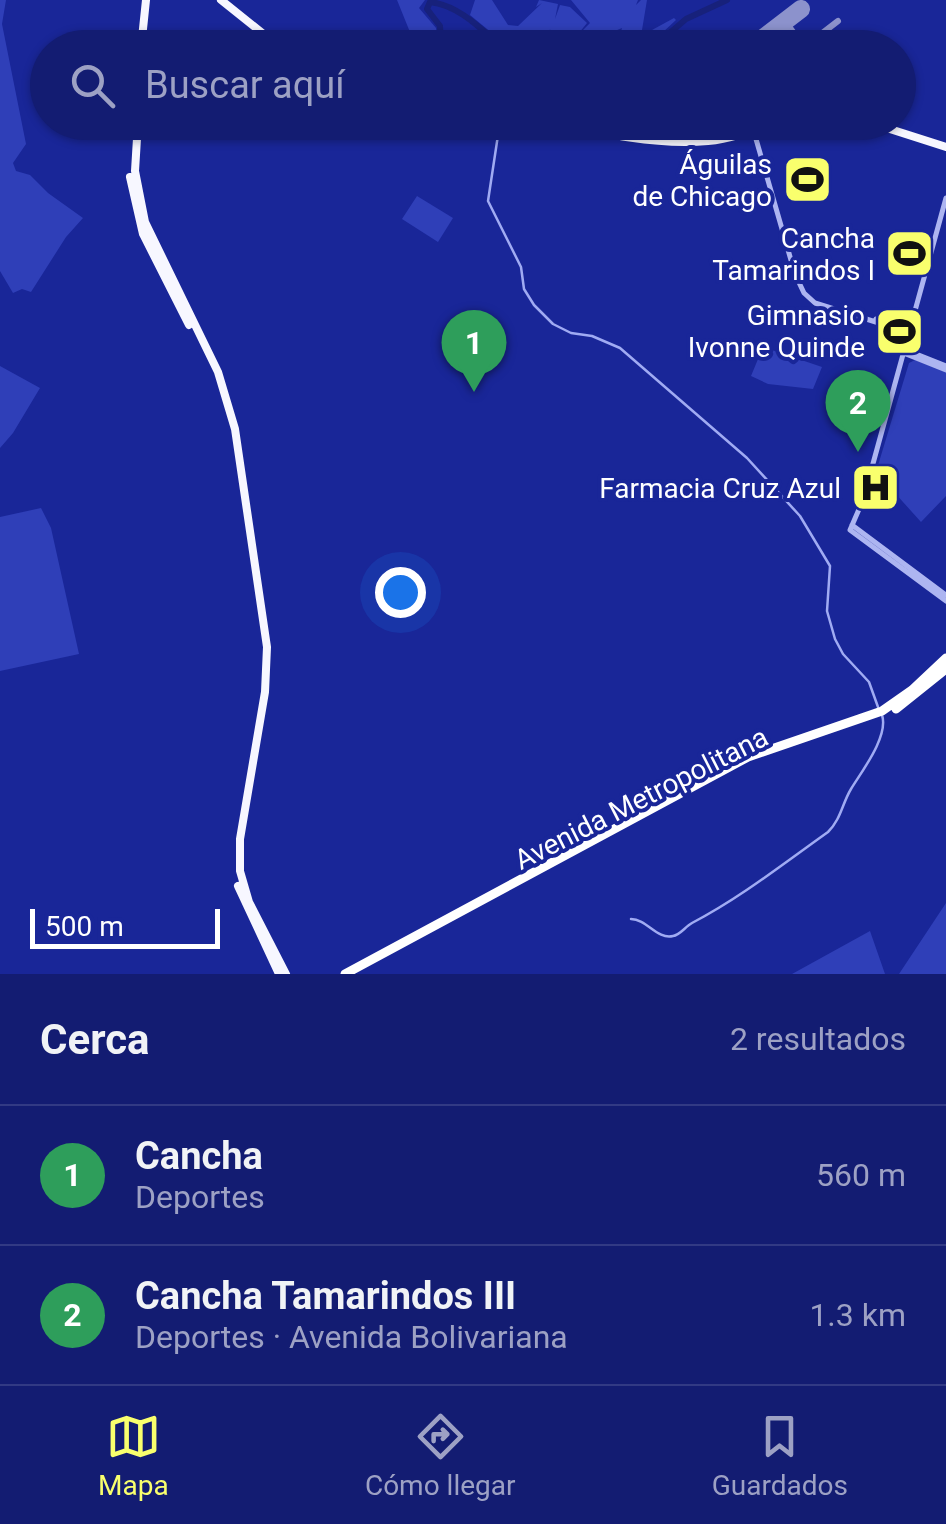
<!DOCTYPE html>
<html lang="es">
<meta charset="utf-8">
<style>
body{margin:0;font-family:Roboto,sans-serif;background:#20297a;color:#f1f3f6}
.scale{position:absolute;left:30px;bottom:25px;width:190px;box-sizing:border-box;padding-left:10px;border:5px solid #fff;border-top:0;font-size:28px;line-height:35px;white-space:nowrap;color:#fff;-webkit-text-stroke:8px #192698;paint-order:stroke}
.you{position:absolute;left:400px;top:592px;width:35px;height:35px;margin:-25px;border:8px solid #fff;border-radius:50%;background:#1a73e8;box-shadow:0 0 0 15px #1a73e833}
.badge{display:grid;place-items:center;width:65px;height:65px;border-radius:50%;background:#f9ff6d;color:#fff;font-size:32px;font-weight:700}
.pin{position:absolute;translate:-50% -82px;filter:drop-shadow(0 2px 5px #0008)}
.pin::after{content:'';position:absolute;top:52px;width:35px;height:30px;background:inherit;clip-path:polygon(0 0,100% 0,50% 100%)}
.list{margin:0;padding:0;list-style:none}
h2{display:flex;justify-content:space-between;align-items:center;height:130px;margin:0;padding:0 40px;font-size:42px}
h2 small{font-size:32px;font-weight:400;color:#9da1c4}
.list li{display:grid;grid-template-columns:65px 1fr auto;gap:30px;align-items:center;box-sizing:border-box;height:140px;padding:0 40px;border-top:2px solid #323a84}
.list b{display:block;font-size:38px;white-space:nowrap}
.list p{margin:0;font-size:32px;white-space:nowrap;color:#9da1c4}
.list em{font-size:32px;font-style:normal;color:#9da1c4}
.icon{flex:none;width:55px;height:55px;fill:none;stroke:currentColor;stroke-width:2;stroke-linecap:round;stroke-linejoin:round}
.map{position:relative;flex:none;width:946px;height:974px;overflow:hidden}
.search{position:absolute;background:#131c72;box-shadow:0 2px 8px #0004;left:30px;right:30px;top:30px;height:110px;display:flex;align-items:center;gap:25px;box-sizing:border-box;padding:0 35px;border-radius:55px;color:#9da1c4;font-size:38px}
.sheet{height:410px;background:#131c72}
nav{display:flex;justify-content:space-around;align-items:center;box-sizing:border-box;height:140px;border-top:2px solid #323a84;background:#131c72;font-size:28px;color:#9da1c4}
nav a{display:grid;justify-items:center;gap:5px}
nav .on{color:#f9ff6d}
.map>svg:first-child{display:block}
</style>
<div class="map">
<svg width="946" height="974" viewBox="0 0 946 974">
<rect width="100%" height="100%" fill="#192698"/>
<!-- green -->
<path fill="#2f3fb8" d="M0,0H6L2,24L26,144L13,163L16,171L30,175L48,193L83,218L66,237L31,292L22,289L13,293L0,271Z
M397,0H425L419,8L436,28L438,44L434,47H416Z
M475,0H492L508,25L518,26L542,3L536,7L539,0L558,4L555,19L560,5L570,7L587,23L575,38L590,23L571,0H638L636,5L641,0H647L641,36L674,18L676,20L647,47H617L622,28L589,42L616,33L615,47H573L570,42L563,44L569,47H530L551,29L524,47H509L470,15Z
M417,196L453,218L438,242L402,219Z
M763,347L822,367L813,389L768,384L751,376Z
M915,360L946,372V496L921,522L876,472L909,363Z
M0,366L40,388L13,433L0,448Z
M41,508L51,528L79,654L0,671V517Z
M946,903V974H899Z
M870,931L885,974H792Z"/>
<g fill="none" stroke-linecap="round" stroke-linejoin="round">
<!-- stream -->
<path stroke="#a0abf3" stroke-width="2.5" d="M500,45V48
M500,122L488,201L521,267L524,289L534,305L553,324L571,333L592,336L620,348L747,458L800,516L830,566L827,611L835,639L843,654L869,682L878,707
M631,919C647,919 657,940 673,936C680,935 685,927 692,923C740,898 783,864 828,832C841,819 842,804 851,789C862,771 889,736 882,715"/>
<!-- river -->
<path stroke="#17217b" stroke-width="6" d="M441,48L440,26L427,9L430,2C459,5 482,30 503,48
M652,48L686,19L727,0"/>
<!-- taxiway -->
<path stroke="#8c92cc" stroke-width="6" d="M785,21L805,48
M806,46L844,41
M803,48L838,21"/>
<!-- runway -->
<path stroke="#8c92cc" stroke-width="18" d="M750,48L801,9"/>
<!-- minor -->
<path stroke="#adb5f1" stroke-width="5" d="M759,128L756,139L795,274L804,293L815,303L911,333
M946,198L863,500L850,530L946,601
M876,319L909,328
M906,350L946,366
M906,354L946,370
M852,525L946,595"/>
<!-- major -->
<path stroke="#f7f7ff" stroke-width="8" d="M221,0L281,48
M141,48L146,0
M138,122L135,171L145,222L218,372L235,429L267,647L265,692L240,839V871L249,902L286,974
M551,122C600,133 657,146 708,141C731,139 754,130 776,122
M868,122L946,147
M130,177L143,234L189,325
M238,886L279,974"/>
<!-- highway -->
<path stroke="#fff" stroke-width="9" d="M896,709L946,669
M345,974L748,757L882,711L912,690L946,658"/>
</g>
<!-- icons -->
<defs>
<symbol id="stadium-square" viewBox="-11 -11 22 22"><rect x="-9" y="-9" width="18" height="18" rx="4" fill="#f9ff6d" stroke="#192698"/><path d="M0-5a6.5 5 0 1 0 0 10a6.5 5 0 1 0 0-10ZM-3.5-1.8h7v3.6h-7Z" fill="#111"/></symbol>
<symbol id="hospital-square" viewBox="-11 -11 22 22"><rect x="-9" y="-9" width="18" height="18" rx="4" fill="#f9ff6d" stroke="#192698"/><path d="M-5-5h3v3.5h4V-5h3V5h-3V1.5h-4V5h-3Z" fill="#111"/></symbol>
</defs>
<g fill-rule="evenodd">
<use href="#stadium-square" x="780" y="152" width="55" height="55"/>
<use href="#stadium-square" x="882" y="226" width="55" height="55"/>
<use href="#stadium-square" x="872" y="304" width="55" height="55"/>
<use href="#hospital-square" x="848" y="460" width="55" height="55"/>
</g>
<g text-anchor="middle" stroke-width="8" stroke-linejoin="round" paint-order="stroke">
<!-- poi labels -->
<g font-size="28" fill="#fff" stroke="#192698" text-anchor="end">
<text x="772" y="174">Águilas<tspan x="772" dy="32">de Chicago</tspan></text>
<text x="875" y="248">Cancha<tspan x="875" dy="32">Tamarindos I</tspan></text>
<text x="865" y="325">Gimnasio<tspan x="865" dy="32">Ivonne Quinde</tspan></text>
<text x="841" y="498">Farmacia Cruz Azul</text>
</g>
<!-- street labels -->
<g font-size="28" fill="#fff" stroke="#192698">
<text transform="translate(641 798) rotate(-27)" y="10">Avenida Metropolitana</text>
</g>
</g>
</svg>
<div class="scale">500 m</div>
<div class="you"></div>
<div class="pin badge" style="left:474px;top:392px;background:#2e9e5b">1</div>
<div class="pin badge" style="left:858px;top:452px;background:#2e9e5b">2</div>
<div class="search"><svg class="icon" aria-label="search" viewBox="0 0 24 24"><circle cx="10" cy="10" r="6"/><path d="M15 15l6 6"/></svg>Buscar aquí</div>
</div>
<section class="sheet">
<h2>Cerca<small>2 resultados</small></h2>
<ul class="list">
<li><span class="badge" style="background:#2e9e5b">1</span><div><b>Cancha</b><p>Deportes</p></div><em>560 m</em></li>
<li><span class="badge" style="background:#2e9e5b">2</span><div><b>Cancha Tamarindos III</b><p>Deportes · Avenida Bolivariana</p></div><em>1.3 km</em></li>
</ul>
</section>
<nav>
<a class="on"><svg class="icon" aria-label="map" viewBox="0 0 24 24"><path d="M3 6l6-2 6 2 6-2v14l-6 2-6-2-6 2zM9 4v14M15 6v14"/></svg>Mapa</a>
<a><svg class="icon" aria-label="directions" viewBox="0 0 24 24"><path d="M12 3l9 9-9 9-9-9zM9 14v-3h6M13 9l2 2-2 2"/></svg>Cómo llegar</a>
<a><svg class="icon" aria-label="saved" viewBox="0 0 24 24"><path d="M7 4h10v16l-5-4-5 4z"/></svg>Guardados</a>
</nav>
